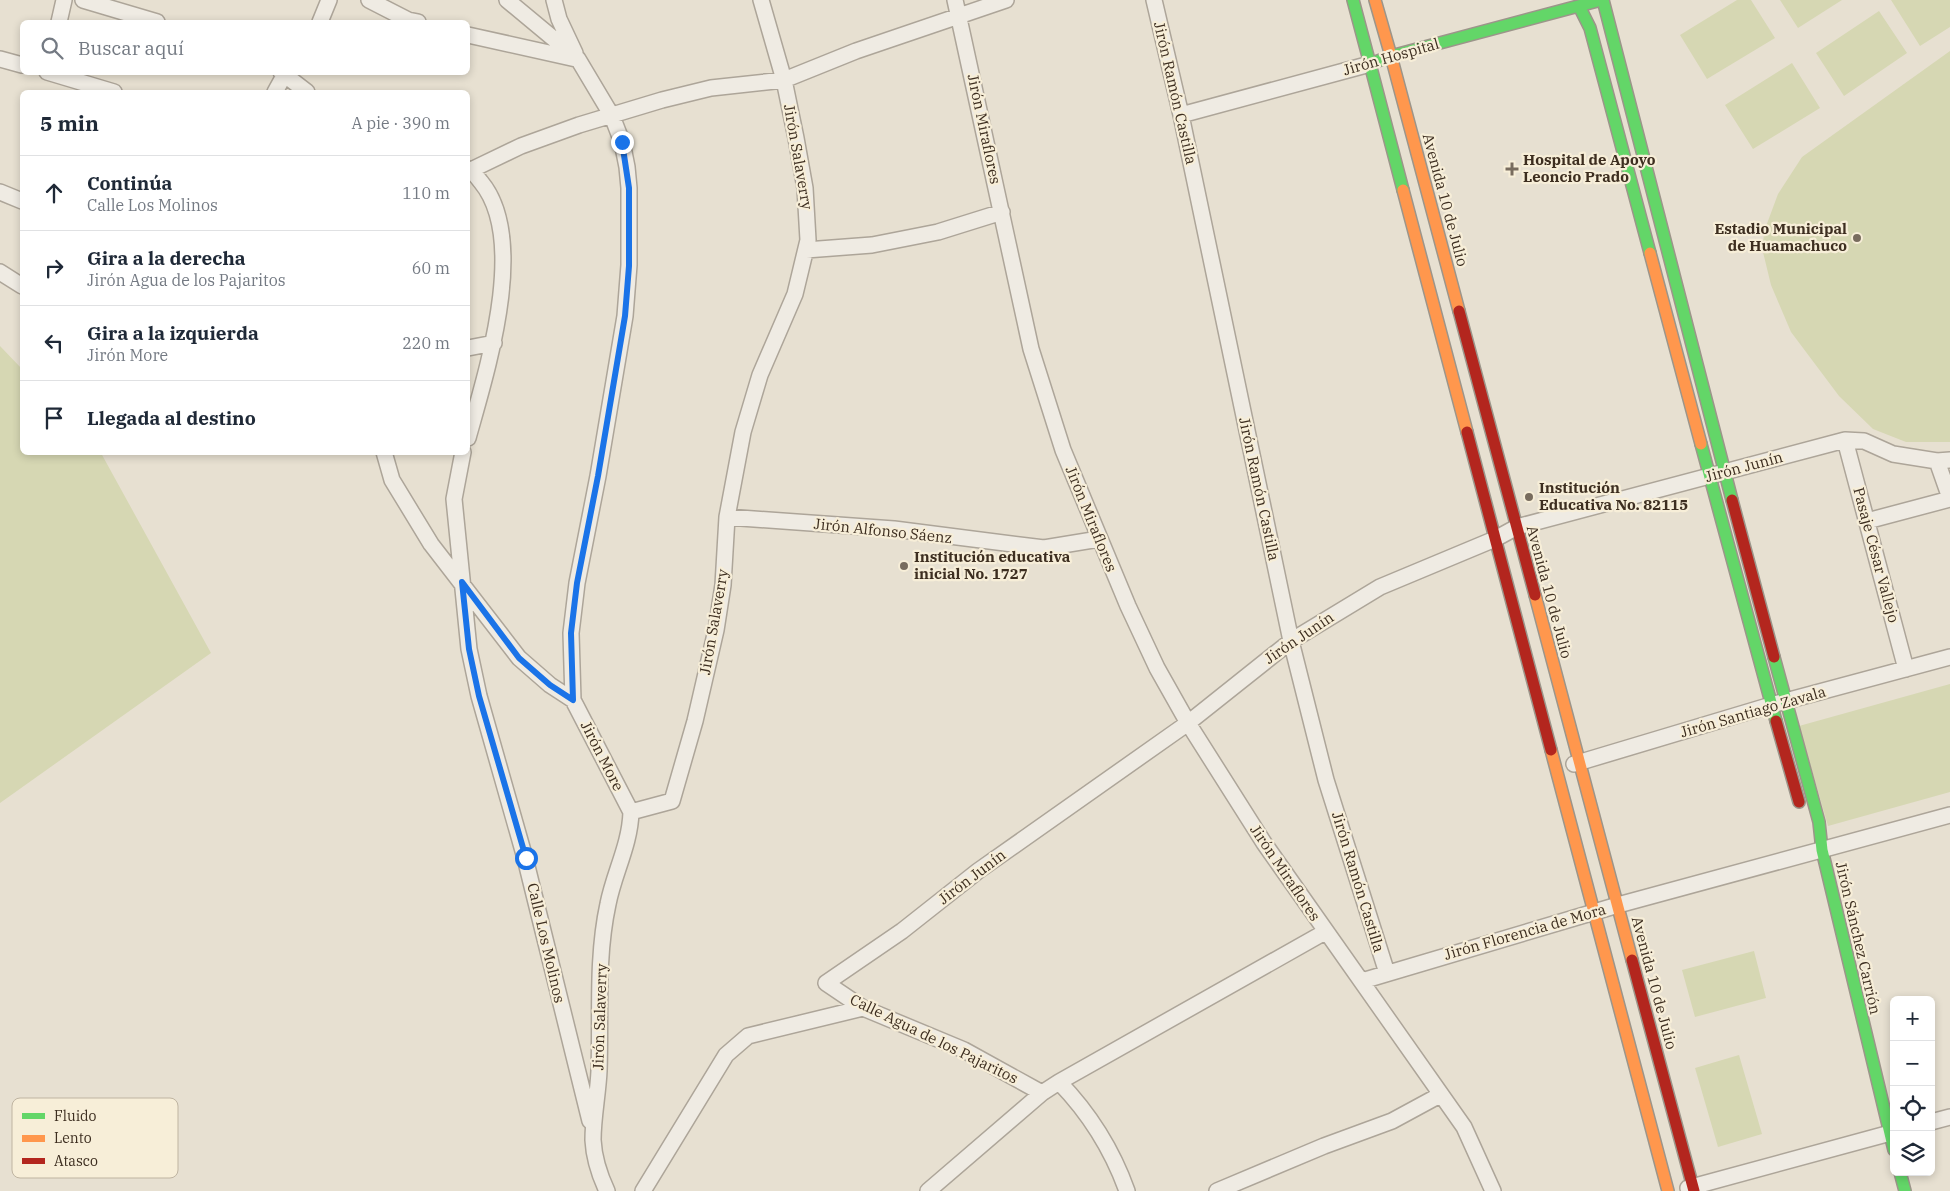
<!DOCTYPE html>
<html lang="es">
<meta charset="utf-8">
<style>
body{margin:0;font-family:"IBM Plex Serif",serif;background:#f6f6f7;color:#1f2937}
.controls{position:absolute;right:15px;bottom:15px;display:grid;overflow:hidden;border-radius:8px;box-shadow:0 2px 8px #0003}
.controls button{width:45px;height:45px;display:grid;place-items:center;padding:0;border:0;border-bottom:1px solid #e0e1e3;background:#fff;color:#1f2937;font:25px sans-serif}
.stop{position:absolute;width:15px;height:15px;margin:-11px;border:4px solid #1a73e8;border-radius:50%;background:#fff}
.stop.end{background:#1a73e8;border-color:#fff;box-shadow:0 1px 5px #0008}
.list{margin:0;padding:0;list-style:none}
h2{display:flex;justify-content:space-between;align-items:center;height:65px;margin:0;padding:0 20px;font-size:21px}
h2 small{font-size:16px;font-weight:400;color:#747a83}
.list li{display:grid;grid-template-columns:32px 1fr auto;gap:15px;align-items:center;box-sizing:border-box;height:75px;padding:0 20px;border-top:1px solid #e0e1e3}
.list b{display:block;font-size:19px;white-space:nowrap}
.list p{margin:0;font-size:16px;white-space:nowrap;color:#747a83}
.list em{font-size:16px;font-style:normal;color:#747a83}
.icon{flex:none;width:28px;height:28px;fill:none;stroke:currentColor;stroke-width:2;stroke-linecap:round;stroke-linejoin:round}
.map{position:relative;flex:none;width:1950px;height:1191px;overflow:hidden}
.search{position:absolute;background:#fff;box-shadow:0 2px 8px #0003;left:20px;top:20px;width:450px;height:55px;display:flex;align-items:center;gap:12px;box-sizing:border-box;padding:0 18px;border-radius:8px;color:#747a83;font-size:19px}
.panel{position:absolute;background:#fff;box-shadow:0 2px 8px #0003;left:20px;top:90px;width:450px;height:365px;border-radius:8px}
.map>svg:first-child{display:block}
</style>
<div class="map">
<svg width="1950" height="1191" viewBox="0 0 1950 1191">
<rect width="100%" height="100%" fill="#e7e0d1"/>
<!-- green -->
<path fill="#d6d7b3" d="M1737,0H1751L1775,38L1707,79L1680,35Z
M1780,0H1842L1798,28Z
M1891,0H1950V27L1920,46Z
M1879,11L1907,53L1844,96L1816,53Z
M1950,51V442H1906L1873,429L1839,396L1791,332L1771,285L1762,248L1765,229L1778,194L1802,157Z
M1792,63L1820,108L1753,149L1725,105Z
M0,346L22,369V452L101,453L211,653L0,803Z
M1950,684V792L1828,826L1799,726Z
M1754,951L1766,998L1695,1017L1682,970Z
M1739,1055L1762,1134L1718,1147L1695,1068Z"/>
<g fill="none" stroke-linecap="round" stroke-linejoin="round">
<defs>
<path id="street" d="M83,0L157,22
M369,0L408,20L418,22
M507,0L578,59L612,116L622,142L627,167L629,188V265L625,316L598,476L577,583L571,633L573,700L631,812C630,845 614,873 608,904C596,959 601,1016 599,1071C598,1094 593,1117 593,1140C594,1159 599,1174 607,1191
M554,0L559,19L575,53
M955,0L1031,349L1063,450L1128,606L1157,668L1188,723L1264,843L1464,1127L1493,1191
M1154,0L1181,115L1291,641L1326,780L1387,973
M59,22L64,0
M320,22L329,0
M468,35L576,59
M0,59L22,65
M47,72L114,92
M281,72L307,92
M275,92L286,72
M1181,115L1370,64
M468,169C473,171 477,177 481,182C529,240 486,373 468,438
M471,170L521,146L579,125L662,100L711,88L784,80L856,51L1006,0
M0,192L22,201
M806,250L872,245L938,232L1002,212
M0,272L22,286
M468,348L494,343
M1845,440L1906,669
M384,452L392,480L431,544L519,658L550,685L573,700
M463,452L454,499L469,649L479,696L525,858L590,1121
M1937,461L1950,498
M727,517L894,529L1044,548L1099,539
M1867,521L1950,499
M1574,764L1771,705L1950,657
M631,812L672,801L695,721L716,630L723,585L727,517L743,432L760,375L795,294L808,240L805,188L796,138L784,80L761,0
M1362,981L1618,905L1950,815
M1059,1082L1325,932
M1931,1122L1950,1117
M1688,1188L1894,1132
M643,1191L726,1055L748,1036L863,1008
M928,1191L1042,1093
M1127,1191C1112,1149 1090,1114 1059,1082L1042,1093L964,1050L863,1008L826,983L902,931L978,871L1188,723L1291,641L1380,587L1495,539L1517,527L1845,440L1864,441L1893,454L1937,461L1950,460
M1217,1191L1324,1146L1392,1121L1440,1095"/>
<path id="fast" d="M1353,0L1370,64
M1603,0L1732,500
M1579,6L1590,28L1650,253
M1403,190L1370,64L1391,56L1601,0
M1701,444L1776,721
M1774,657L1819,822L1822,850L1894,1150
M1900,1172L1905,1191"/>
<path id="slow" d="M1375,0L1391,56
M1391,56L1459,311
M1403,190L1467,432
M1650,253L1701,444
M1535,595L1632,960
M1551,750L1668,1191"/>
<path id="jam" d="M1459,311L1535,595
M1467,432L1551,750
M1732,500L1774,657
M1776,721L1799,802
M1632,960L1694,1191"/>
</defs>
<!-- street casing -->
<use href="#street" stroke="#ada599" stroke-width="18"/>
<!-- fast casing -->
<use href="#fast" stroke="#9c958a" stroke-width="14"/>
<!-- slow casing -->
<use href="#slow" stroke="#9c958a" stroke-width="14"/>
<!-- jam casing -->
<use href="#jam" stroke="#9c958a" stroke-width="14"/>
<!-- street -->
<use href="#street" stroke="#efebe3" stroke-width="15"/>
<!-- fast -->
<use href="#fast" stroke="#63d668" stroke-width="11"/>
<!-- slow -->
<use href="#slow" stroke="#ff974d" stroke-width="11"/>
<!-- jam -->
<use href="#jam" stroke="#b3261e" stroke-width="11"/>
</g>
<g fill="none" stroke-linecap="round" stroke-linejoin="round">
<!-- route -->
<path stroke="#1a73e8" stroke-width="6" d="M526,858L479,696L469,649L462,582L519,658L550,685L573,700L571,633L577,583L598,476L625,316L629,266V188L622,142"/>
</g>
<!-- markers -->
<g fill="#786c5e" stroke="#f7eed8" stroke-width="2">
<path d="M1509.5 161.5h5v5h5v5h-5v5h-5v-5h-5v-5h5z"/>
<circle cx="1857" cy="238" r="5"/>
<circle cx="1529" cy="497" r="5"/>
<circle cx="904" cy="566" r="5"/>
</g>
<g text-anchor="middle" stroke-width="4.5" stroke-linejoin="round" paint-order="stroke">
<!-- street labels -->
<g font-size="15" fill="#3d2e20" stroke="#f7eed8">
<text transform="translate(1391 57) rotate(-16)" y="5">Jirón Hospital</text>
<text transform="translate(1175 93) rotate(77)" y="5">Jirón Ramón Castilla</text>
<text transform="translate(984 129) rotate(78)" y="5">Jirón Miraflores</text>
<text transform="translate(798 157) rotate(80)" y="5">Jirón Salaverry</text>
<text transform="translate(1445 200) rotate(75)" y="5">Avenida 10 de Julio</text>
<text transform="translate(1744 467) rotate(-15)" y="5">Jirón Junín</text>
<text transform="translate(1259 489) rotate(78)" y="5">Jirón Ramón Castilla</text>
<text transform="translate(1091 519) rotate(68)" y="5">Jirón Miraflores</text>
<text transform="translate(883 531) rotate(6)" y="5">Jirón Alfonso Sáenz</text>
<text transform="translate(1876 555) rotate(75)" y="5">Pasaje César Vallejo</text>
<text transform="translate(1549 592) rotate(75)" y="5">Avenida 10 de Julio</text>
<text transform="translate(714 622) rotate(-80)" y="5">Jirón Salaverry</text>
<text transform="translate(1299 638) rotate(-34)" y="5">Jirón Junín</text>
<text transform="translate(1753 712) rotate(-16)" y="5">Jirón Santiago Zavala</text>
<text transform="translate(602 756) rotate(63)" y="5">Jirón More</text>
<text transform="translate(1285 873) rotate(56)" y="5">Jirón Miraflores</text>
<text transform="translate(972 877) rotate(-37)" y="5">Jirón Junín</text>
<text transform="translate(1358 882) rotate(73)" y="5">Jirón Ramón Castilla</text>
<text transform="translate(1525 932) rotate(-16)" y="5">Jirón Florencia de Mora</text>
<text transform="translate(1858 938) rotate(77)" y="5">Jirón Sánchez Carrión</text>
<text transform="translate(546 943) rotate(77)" y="5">Calle Los Molinos</text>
<text transform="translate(1654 983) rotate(75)" y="5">Avenida 10 de Julio</text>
<text transform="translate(600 1017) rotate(-88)" y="5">Jirón Salaverry</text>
<text transform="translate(934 1039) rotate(26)" y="5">Calle Agua de los Pajaritos</text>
</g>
<!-- poi labels -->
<g font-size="15" font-weight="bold" fill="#3d2e20" stroke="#f7eed8" text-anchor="start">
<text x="1523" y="165">Hospital de Apoyo<tspan x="1523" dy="17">Leoncio Prado</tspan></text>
<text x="1847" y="234" text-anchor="end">Estadio Municipal<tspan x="1847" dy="17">de Huamachuco</tspan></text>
<text x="1539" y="493">Institución<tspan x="1539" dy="17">Educativa No. 82115</tspan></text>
<text x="914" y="562">Institución educativa<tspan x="914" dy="17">inicial No. 1727</tspan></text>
</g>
</g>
<!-- legend -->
<rect x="12" y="1098" width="166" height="80" rx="8" fill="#f7eed8" stroke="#bfb4a1" stroke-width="1"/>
<rect x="22" y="1113" width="23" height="6" fill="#63d668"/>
<rect x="22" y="1135" width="23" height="7" fill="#ff974d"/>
<rect x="22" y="1158" width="23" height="6" fill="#b3261e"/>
<g font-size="14" fill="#3d2e20">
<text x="54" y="1121">Fluido</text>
<text x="54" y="1143">Lento</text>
<text x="54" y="1166">Atasco</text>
</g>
</svg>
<div class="controls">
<button>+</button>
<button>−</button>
<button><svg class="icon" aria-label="locate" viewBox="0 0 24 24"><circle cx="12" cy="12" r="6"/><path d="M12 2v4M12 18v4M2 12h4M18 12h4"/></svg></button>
<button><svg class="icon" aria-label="layers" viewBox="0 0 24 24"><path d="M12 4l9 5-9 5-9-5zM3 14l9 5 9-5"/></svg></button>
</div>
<div class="stop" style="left:526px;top:858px"></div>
<div class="stop end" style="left:622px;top:142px"></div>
<div class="search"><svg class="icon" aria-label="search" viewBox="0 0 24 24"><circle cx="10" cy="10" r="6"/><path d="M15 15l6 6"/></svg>Buscar aquí</div>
<section class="panel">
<h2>5 min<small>A pie · 390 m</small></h2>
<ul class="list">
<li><svg class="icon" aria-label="ahead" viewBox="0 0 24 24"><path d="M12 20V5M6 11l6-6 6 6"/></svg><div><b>Continúa</b><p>Calle Los Molinos</p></div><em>110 m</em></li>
<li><svg class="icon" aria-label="right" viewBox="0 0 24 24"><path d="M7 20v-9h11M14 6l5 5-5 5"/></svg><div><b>Gira a la derecha</b><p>Jirón Agua de los Pajaritos</p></div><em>60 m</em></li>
<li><svg class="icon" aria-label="left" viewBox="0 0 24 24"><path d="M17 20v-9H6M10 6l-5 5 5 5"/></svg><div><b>Gira a la izquierda</b><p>Jirón More</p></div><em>220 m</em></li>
<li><svg class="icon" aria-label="arrive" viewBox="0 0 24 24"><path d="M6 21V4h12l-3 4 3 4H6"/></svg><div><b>Llegada al destino</b></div></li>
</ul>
</section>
</div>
